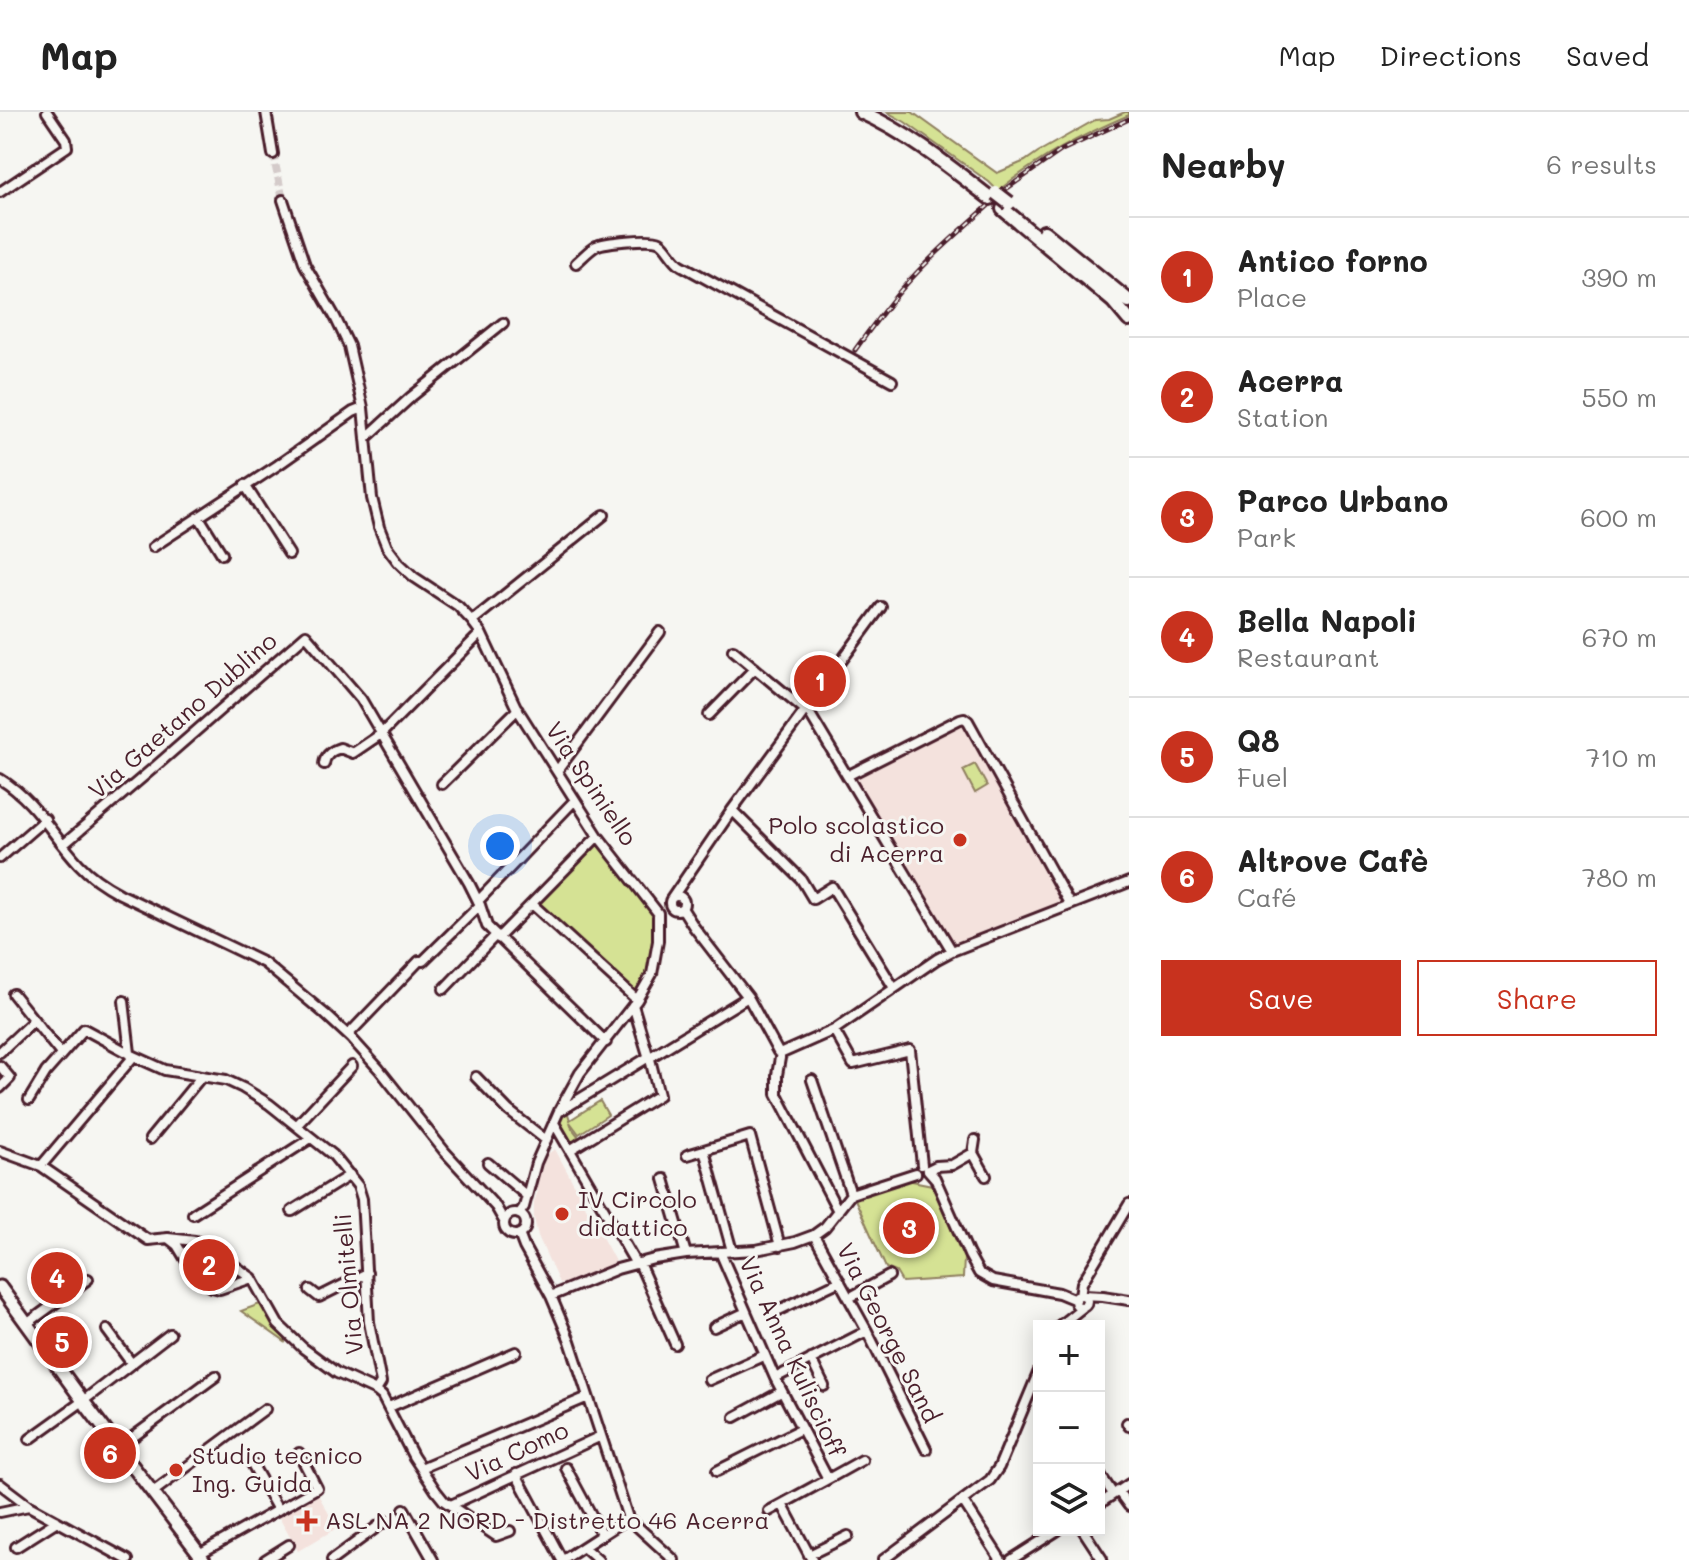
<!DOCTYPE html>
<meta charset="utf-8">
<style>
body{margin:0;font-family:Mali,sans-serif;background:#f6f6f6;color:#222}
.controls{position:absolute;right:24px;bottom:24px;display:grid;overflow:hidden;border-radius:0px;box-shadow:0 4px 20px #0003}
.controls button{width:72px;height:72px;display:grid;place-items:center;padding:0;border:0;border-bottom:2px solid #e0e0e0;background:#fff;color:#222;font:40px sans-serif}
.you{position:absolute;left:500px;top:734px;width:28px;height:28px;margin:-20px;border:6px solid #fff;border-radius:50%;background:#1a73e8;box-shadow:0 0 0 12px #1a73e833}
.badge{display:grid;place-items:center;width:52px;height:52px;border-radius:50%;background:#c8321e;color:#fff;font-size:26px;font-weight:700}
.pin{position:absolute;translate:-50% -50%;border:4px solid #fff;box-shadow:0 2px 8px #0006}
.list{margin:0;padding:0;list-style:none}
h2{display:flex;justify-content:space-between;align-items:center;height:104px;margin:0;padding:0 32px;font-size:34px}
h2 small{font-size:26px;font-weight:400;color:#767676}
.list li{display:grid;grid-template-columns:52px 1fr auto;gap:24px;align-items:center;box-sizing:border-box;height:120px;padding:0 32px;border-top:2px solid #e0e0e0}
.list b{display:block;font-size:30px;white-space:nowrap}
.list p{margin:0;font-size:26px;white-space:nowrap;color:#767676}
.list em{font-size:26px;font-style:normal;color:#767676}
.actions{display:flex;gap:16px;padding:24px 32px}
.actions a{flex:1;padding:18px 0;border:2px solid #c8321e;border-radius:0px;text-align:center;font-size:28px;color:#c8321e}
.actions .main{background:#c8321e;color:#fff}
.icon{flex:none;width:44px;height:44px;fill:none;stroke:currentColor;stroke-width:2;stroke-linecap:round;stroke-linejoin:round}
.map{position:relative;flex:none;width:1129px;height:1448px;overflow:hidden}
header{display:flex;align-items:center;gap:48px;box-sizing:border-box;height:112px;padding:0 40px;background:#fff;border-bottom:2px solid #e0e0e0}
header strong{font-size:38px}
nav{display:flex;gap:44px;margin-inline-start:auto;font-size:28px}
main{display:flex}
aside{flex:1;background:#fff}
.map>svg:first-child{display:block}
</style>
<header>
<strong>Map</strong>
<nav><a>Map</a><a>Directions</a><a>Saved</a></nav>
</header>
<main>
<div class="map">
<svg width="1129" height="1448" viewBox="0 0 1129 1448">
<rect width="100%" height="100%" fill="#f6f6f2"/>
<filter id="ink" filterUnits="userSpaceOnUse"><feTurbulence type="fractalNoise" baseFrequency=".0125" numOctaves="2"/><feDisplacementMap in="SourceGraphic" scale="16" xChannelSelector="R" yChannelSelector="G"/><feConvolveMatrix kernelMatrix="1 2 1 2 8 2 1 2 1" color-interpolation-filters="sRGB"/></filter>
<g filter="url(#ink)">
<!-- built -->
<path fill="#f4e2dd" d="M960,612L965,614L1063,791L1020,809L953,832L853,665Z
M555,1037L617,1153L568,1172L559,1171L538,1124L534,1106V1090L538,1079L536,1076L546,1043Z
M316,1379L337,1416L298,1439L277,1402Z"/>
<!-- green -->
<path fill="#d5e294" stroke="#908060" stroke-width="2" d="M887,0H912L997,61L1025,49L1038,40L1095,8L1109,7L1125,0H1129V3C1080,24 1040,45 998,79L989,70L905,10Z
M975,652L987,674L975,681L963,658Z
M596,731L653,799V834L646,864L636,882L538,792Z
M600,989L608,1003L579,1022L570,1010L572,1016L578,1024L571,1034L556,1010L563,1001L567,999L570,1008Z
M907,1068L932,1073L964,1146L963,1166L902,1170L896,1160L886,1156L854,1085Z
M260,1192H262L273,1212L286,1226L285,1230L241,1199Z"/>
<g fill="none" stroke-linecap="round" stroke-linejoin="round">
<!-- minor-tunnel -->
<path stroke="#d4cbca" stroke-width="8" stroke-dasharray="8 4" stroke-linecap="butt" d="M273,42L283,88"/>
<defs>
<path id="minor" d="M266,0L273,42
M0,80L67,35L66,28L47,0
M283,88L305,153L335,205L349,234L363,296L372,386L379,415L387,435L399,451L414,465L458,494L472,509L481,521L516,595L598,724L658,801V829L652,862L637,888L580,961L559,999L536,1051L524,1095L519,1102
M576,151C582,146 589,138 596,134C604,130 652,125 660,130C667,134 672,147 681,153L892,269
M366,326L411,285L503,211
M245,373L289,442
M199,405L222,442
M153,435L278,353L353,300L363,296
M472,509L604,403
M733,538L810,602L952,839
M709,603L755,556
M324,652C325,643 331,639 340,636L353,641L381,622L481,521
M557,659L660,520
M847,664L960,607L964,606L968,609L1070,793
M0,667C36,689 51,722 79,752C90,764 105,774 120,782L264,851L325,902L351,926L379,957L445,1040L496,1095L504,1109
M442,672L518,597
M732,698L801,767L813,787L832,775L894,876
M63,733L157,653L306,523L361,587L469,771L480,793L487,814L606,930
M0,746L45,707
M670 791a7 7 0 1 1 14 0a7 7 0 1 1-14 0Z
M672,786L732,698L881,495
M478,789L575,688
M532,792L637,888
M682,796L694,815L748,885L778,940
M498,826L598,724
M444,877L496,823
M13,882L61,942
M124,889L130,941
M633,893L648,943
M834,918L853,952L910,938L922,1053
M348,923L419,849H423L480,793
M0,940L34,908
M782,941L834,918L937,847L952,839L1129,770
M652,944L748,885
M780,946L777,963V982L838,1099
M0,954L10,966L0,976
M476,965L509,999L546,1028
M812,968L851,1082
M29,988L46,960L84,917L134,944L165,958L226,968L243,976L269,992L333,1043L358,1074L362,1087L369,1210L381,1271L376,1279
M560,999L647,946
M554,1011L636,1152
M297,1013L352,954
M150,1027L201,965
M570,1038L659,983L650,947
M0,1039L41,1054L148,1128L168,1126L177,1133L197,1166L212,1175L220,1177L252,1166
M973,1041L975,1028
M687,1043L704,1038
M488,1051L527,1084
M41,1054L134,944
M928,1058L935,1066L969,1143L979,1161L993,1169L1059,1181L1076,1188
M928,1058L936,1054L952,1053L973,1041L986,1064
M664,1067L686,1142
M292,1099L350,1063
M504 1112a11 11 0 1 1 22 0a11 11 0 1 1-22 0Z
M193,1102L311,1026
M519,1122L524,1135L551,1184L570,1229L628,1406L674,1448
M814,1123L867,1219L926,1337
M168,1126L195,1129L202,1131L252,1166L278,1212L303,1236L337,1261L376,1279L382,1284L413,1344L436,1379L444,1389L496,1424L510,1419
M732,1139L704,1038L750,1024L780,1134
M720,1140L775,1266L828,1367L782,1392L812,1448
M639,1151L675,1232
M310,1178L319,1185L367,1161
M1075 1189a6 6 0 1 1 12 0a6 6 0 1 1-12 0Z
M1080,1183L1082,1171L1129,1092
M1083,1183L1103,1184L1129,1188
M551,1184L617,1157L654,1147L686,1142L756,1138L795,1130L814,1123L825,1115L851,1082L916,1061
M849,1186L889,1164
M775,1200L840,1169
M28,1211L88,1167
M1059,1214L1083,1195
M714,1215L746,1200
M107,1218L132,1252
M811,1247L824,1274
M775,1266L867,1219
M709,1268L765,1243
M389,1295L516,1240
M735,1305L781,1280
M1127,1311L1129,1314
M30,1327L83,1289L170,1222
M118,1336L216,1264
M251,1350L278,1398
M421,1356L588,1285
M566,1356L602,1423
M717,1359L801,1317
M1099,1361L1113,1382
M516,1362L562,1448
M828,1367L862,1348
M0,1372L29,1394L128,1448
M1118,1379L1129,1394
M153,1380L265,1297
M963,1389L1001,1448
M1099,1392L1129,1372
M451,1393L601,1324
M404,1397L433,1448
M769,1399L782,1392
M0,1400L29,1394
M1083,1418L1102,1447
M16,1435L57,1409
M583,1435L598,1448
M199,1442L317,1376L299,1341
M809,1443L848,1424
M265,1448L289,1433
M332,1448L385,1409
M563,1448L628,1406
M883,1448L990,1368L999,1355L1039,1259
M1011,1448L1058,1418"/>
<path id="major" d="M0,1175L83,1289L204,1448"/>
<path id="highway" d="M861,0C908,21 950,55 990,86
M1003,97L1113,189L1129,208
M1044,120L1129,189"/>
</defs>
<!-- minor casing -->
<use href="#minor" stroke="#4a1f2b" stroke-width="14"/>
<!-- major casing -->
<use href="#major" stroke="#4a1f2b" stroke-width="17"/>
<!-- highway casing -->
<use href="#highway" stroke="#4a1f2b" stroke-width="18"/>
<!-- minor -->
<use href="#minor" stroke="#f6f6f2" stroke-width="8"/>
<!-- major -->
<use href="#major" stroke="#f6f6f2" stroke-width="11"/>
<!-- highway -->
<use href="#highway" stroke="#f6f6f2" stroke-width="12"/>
<defs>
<path id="rail" d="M1006,77L1062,38L1129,7
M855,238C870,217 885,197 901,178C928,147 958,121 988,94"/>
</defs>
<!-- rail casing -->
<use href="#rail" stroke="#4a1f2b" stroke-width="5"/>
<!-- rail -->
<use href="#rail" stroke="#f6f6f2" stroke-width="2" stroke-dasharray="6" stroke-linecap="butt"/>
<defs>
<path id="highway-bridge" d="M996,81L1009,91"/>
</defs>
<!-- highway-bridge casing -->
<use href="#highway-bridge" stroke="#4a1f2b" stroke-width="18" stroke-linecap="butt"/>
<!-- highway-bridge -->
<use href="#highway-bridge" stroke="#f6f6f2" stroke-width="12"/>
</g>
</g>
<!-- markers -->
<g fill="#c8321e" stroke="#f6f6f2" stroke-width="3">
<circle cx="960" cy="728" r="8"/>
<circle cx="562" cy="1102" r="8"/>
<circle cx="176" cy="1358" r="8"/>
<path d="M303 1397h8v8h8v8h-8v8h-8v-8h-8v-8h8z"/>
</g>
<g text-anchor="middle" stroke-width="6" stroke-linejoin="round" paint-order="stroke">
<!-- street labels -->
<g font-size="24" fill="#4a1f2b" stroke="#f6f6f2">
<text transform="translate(183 604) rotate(-41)" y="8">Via Gaetano Dublino</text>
<text transform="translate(591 672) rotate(56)" y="8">Via Spiniello</text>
<text transform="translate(349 1172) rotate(-95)" y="8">Via Olmitelli</text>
<text transform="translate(888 1221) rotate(63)" y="8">Via George Sand</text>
<text transform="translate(792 1245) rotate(65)" y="8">Via Anna Kuliscioff</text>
<text transform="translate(517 1340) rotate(-25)" y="8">Via Como</text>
</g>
<!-- poi labels -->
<g font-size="24" fill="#4a1f2b" stroke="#f6f6f2" text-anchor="start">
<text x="944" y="722" text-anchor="end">Polo scolastico<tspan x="944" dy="28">di Acerra</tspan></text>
<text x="578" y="1096">IV Circolo<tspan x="578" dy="28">didattico</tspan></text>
<text x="192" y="1352">Studio tecnico<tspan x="192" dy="28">Ing. Guida</tspan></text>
<text x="325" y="1417">ASL NA 2 NORD - Distretto 46 Acerra</text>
</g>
</g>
</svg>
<div class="controls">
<button>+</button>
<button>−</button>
<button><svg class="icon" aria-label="layers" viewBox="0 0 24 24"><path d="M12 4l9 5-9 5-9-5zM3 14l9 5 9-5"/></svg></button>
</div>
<div class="you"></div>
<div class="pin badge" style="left:820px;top:569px">1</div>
<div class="pin badge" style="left:209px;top:1153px">2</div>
<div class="pin badge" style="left:909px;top:1116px">3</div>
<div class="pin badge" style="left:57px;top:1166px">4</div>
<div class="pin badge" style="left:62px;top:1230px">5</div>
<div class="pin badge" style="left:110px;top:1341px">6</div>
</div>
<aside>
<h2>Nearby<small>6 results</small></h2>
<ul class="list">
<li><span class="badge">1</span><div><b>Antico forno</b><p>Place</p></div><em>390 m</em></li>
<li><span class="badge">2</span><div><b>Acerra</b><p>Station</p></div><em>550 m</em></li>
<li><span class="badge">3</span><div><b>Parco Urbano</b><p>Park</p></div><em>600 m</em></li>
<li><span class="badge">4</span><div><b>Bella Napoli</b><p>Restaurant</p></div><em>670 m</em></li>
<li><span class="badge">5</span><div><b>Q8</b><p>Fuel</p></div><em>710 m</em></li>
<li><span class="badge">6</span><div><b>Altrove Cafè</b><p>Café</p></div><em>780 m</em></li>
</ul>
<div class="actions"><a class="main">Save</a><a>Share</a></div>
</aside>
</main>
